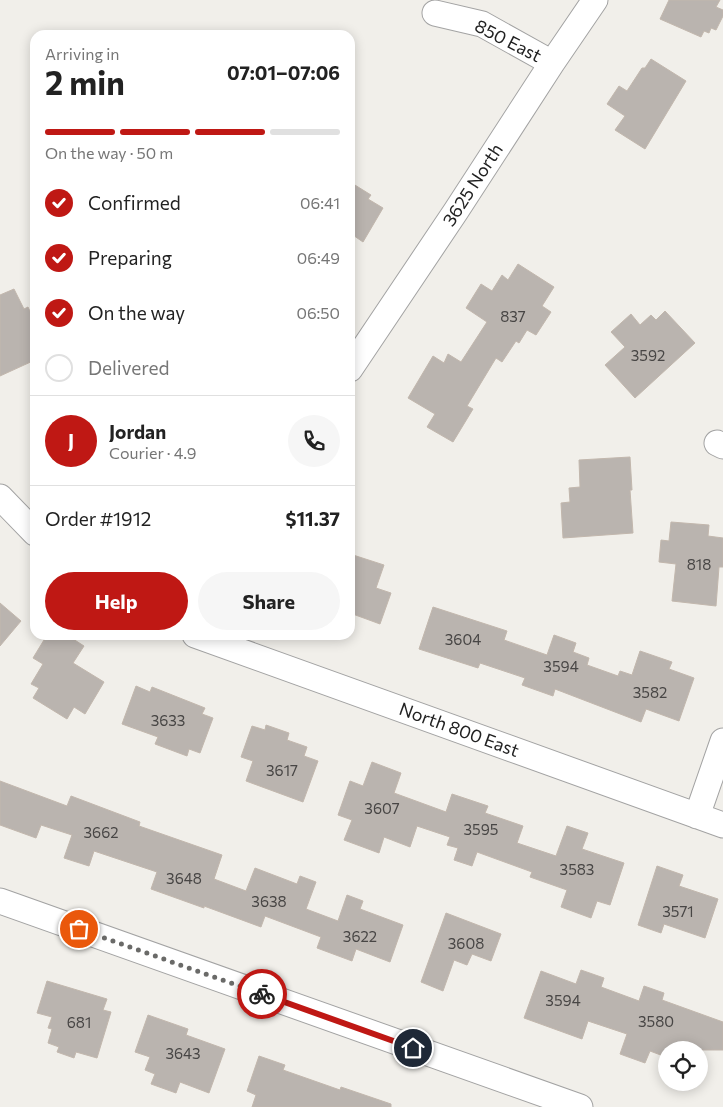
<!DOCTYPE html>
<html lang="en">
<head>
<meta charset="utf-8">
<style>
  :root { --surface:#fff; --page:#f6f6f6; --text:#222; --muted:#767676; --line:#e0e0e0; --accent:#bf1814 }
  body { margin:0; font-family:Commissioner,sans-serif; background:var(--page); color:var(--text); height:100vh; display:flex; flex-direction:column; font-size:19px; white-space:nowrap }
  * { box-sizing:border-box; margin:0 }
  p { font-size:16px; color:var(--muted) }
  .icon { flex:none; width:28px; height:28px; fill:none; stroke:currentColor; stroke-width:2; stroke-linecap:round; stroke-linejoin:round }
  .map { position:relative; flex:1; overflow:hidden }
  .panel { position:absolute; left:30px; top:30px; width:325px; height:610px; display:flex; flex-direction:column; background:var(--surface); border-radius:15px; box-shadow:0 2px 12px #0003 }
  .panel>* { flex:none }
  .buttons { position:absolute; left:658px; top:1041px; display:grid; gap:10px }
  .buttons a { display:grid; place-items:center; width:50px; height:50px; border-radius:50%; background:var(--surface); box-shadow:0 2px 12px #0003; font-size:25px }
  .pin { position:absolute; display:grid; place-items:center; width:42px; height:42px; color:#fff; margin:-21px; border:2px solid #fff; border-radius:50%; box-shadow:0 1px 5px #0007 }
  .courier { position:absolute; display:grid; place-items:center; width:50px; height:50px; margin:-25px; border:4px solid #bf1814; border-radius:50%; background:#fff; color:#222; box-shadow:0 1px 6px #0007 }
  .headline em { font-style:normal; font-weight:700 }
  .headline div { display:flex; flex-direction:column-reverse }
  .headline { display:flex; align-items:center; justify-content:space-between; height:85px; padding:0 15px }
  h1 { font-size:32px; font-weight:700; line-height:38px }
  .bar { display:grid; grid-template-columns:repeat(4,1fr); gap:8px 5px; align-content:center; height:60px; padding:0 15px }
  .bar i { height:6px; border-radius:4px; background:var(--line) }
  .bar .selected { background:var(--accent) }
  .bar p { grid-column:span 4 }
  .line { display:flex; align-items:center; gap:12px; padding:0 15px; border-top:1px solid var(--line) }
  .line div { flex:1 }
  .round { display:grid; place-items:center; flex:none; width:52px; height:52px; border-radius:26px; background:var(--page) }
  ol { padding:0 15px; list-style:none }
  li { display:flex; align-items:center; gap:15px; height:55px }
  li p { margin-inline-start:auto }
  li .icon { padding:5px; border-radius:50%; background:var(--accent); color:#fff; stroke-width:4 }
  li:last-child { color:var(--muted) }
  li i { width:28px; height:28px; border:2px solid var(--line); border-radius:50% }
  .action { display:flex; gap:10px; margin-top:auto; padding:10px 15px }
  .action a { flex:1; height:58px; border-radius:30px; background:var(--accent); color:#fff; font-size:20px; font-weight:700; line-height:58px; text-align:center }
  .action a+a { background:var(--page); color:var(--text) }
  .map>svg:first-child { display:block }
  .building { fill:#bab4af; stroke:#c2b7ad }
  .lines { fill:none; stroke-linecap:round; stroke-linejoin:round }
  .minor-casing { stroke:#a3a3a3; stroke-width:27 }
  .minor { stroke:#fff; stroke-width:25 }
  .done { stroke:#6a6a68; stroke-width:5; stroke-dasharray:0 9 }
  .route { stroke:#bf1814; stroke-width:6 }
  .labels { text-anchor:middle; stroke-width:4; stroke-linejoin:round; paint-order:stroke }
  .number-label { font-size:15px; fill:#484645 }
  .street-label { font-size:18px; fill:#222; stroke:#fff }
</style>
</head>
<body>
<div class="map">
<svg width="723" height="1107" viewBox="0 0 723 1107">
  <rect width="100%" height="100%" fill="#f1efea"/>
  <path class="building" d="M669,0h51l-4,7 7,3v6l-7,14 -5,-2 -2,5 -5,-2 -3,6 -41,-18z
    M651,59l35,22 -41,68 -30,-19 10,-14 -18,-12 12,-18 8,5 15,-23h3z
    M350,182l21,13 -3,4 15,9 -20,34 -13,-9z
    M518,264l36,23 -12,19 9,6 -15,23 -9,-5 -8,13 -3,-2 -14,21 -6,-4 -29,48 6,3 -20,33 -26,-15 8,-13 -27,-16 25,-42 11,7 4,-9 13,8 26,-40 -21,-14 15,-24 11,7 10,-16 6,5z
    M14,289l10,20 4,-2 7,15v38l-35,16v-81z
    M665,311l30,32 -60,55 -30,-33 20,-18 -14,-15 20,-18 9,11 11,-10 5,5z
    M630,457l2,33h-2l3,43 -70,5 -2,-35 9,-1 -1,-14 11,-1 -1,-27z
    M671,522l38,3 -1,11 15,2v29h-4l-3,39 -44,-5 4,-37 -17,-2 2,-22 8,1z
    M350,554l34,11 -8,23 15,5 -11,31 -30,-11z
    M0,603l21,18 -21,25z
    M433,607l74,24 -3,9 43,15 7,-20 22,8 -3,9 16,6 -2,7 31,11 2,-5 12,4 8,-24 32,11 -3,7 25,9 -15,43 -33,-12 -5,13 -86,-33 -2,7 -31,-11 3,-7 -45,-15 -2,5 -59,-19z
    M47,635h20l17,11 -11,17 31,19 -19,32 -11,-7 -7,12 -34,-21 6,-10 -8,-4 12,-20 -10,-6z
    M136,686l14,6 2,-5 53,21 -3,6 11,4 -13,35 -11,-4 -2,7 -32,-12 3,-7 -36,-13z
    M266,725l23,8 -2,7 20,7 -3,9 14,5 -15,41 -57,-21 7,-20 -12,-4 11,-31 13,4z
    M372,762l29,11 -7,20 52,19 6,-18 36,12 -3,7 38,13 -6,17 39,13 11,-30 21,7 -6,16 42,14 -14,42 -13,-4 -6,17 -30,-11 6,-17 -37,-13 2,-5 -55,-20 -5,14 -18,-6 4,-12 -11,-3 3,-8 -33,-11 -7,21 -26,-10 -5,16 -35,-13 8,-20 -14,-5 12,-34 13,5z
    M0,781l67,25 4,-10 69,26 -1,4 83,29 -8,24 32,12 9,-23 42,16 3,-8 16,6 -10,27 32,12 9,-26 16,6 -3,8 43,16 -13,37 -34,-13 -4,12 -35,-13 4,-11 -56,-21 -4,11 -57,-21v2l-53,-19 6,-17 -63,-21 -5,15 -25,-8 8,-23 -31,-10 -5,13 -36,-13z
    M657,866l26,9 -4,11 39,13 -13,39 -41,-14 -3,9 -23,-8z
    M446,913l55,21 -10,27 -19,-7 -5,11 -13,-5 -11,31 -22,-9z
    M581,970l23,8 -3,9 38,14 5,-15 20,7 -2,7 61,22v28h-57v7l-16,-6 -5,12 -25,-9 7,-20 -39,-13 -6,18 -58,-21 17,-47 35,13z
    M47,981l60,18 -4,11 8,2 -14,46 -21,-6 -2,6 -17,-6 2,-5 -11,-4 4,-14 -4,-1 4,-11 -15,-4z
    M148,1015l40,14 -2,6 39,14 -16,44 -29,-11 -4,11 -25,-9 4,-10 -10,-4 5,-13 -15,-5z
    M259,1056l26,9 -2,5 57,20 1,-3 50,17v3h-139l4,-12 -9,-4z"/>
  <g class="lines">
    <g class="minor-casing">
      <path id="minor" d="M435,13l47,11 70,39
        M350,369l106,-158 96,-148 43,-63
        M717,443l6,3
        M0,497l35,36
        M195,635l528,190
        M697,816l26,-75
        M0,901l580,206"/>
    </g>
    <use href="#minor" class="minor"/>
  </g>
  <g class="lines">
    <path class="done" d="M79,929l183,65"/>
    <path class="route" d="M262,994l151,54"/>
  </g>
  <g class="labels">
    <g class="number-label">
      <text x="513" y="322">837</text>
      <text x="648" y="361">3592</text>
      <text x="699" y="570">818</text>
      <text x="463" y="645">3604</text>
      <text x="561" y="672">3594</text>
      <text x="650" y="698">3582</text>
      <text x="168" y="726">3633</text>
      <text x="282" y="776">3617</text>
      <text x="382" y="814">3607</text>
      <text x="481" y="835">3595</text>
      <text x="101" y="838">3662</text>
      <text x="577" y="875">3583</text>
      <text x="184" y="884">3648</text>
      <text x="269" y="907">3638</text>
      <text x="678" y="917">3571</text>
      <text x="360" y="942">3622</text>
      <text x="466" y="949">3608</text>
      <text x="563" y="1006">3594</text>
      <text x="656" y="1027">3580</text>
      <text x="79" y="1028">681</text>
      <text x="183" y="1059">3643</text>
    </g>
    <g class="street-label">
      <text transform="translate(508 41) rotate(27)" y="6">850 East</text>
      <text transform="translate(473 185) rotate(-57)" y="6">3625 North</text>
      <text transform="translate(459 730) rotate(20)" y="6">North 800 East</text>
    </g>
  </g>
</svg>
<div class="buttons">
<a><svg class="icon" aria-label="locate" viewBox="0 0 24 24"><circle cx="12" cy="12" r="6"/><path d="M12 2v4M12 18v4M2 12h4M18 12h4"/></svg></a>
</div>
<div class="pin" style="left:79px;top:929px;background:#ea580c"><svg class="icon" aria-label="bag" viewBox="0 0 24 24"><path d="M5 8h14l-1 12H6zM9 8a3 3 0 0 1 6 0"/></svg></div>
<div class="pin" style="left:413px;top:1048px;background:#1f2937"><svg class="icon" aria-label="home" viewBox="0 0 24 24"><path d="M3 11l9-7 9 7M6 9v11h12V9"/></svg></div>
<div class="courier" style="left:262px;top:994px"><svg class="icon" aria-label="bike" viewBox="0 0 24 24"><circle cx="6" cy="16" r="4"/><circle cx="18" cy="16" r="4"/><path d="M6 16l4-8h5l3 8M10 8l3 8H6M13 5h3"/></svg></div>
<section class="panel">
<div class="headline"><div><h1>2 min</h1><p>Arriving in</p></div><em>07:01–07:06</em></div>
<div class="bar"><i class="selected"></i><i class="selected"></i><i class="selected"></i><i></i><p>On the way · 50 m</p></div>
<ol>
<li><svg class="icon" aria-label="check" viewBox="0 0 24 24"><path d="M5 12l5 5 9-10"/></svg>Confirmed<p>06:41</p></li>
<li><svg class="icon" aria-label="check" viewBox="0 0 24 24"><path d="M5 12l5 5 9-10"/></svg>Preparing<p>06:49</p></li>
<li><svg class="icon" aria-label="check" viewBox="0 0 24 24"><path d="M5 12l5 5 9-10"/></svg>On the way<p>06:50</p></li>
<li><i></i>Delivered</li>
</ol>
<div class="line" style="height:90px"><b class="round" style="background:var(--accent);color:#fff">J</b><div><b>Jordan</b><p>Courier · 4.9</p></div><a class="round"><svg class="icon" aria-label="phone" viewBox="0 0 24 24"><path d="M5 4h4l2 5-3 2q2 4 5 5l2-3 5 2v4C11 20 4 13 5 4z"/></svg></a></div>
<div class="line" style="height:65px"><div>Order #1912</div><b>$11.37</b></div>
<div class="action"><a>Help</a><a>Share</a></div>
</section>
</div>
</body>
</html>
